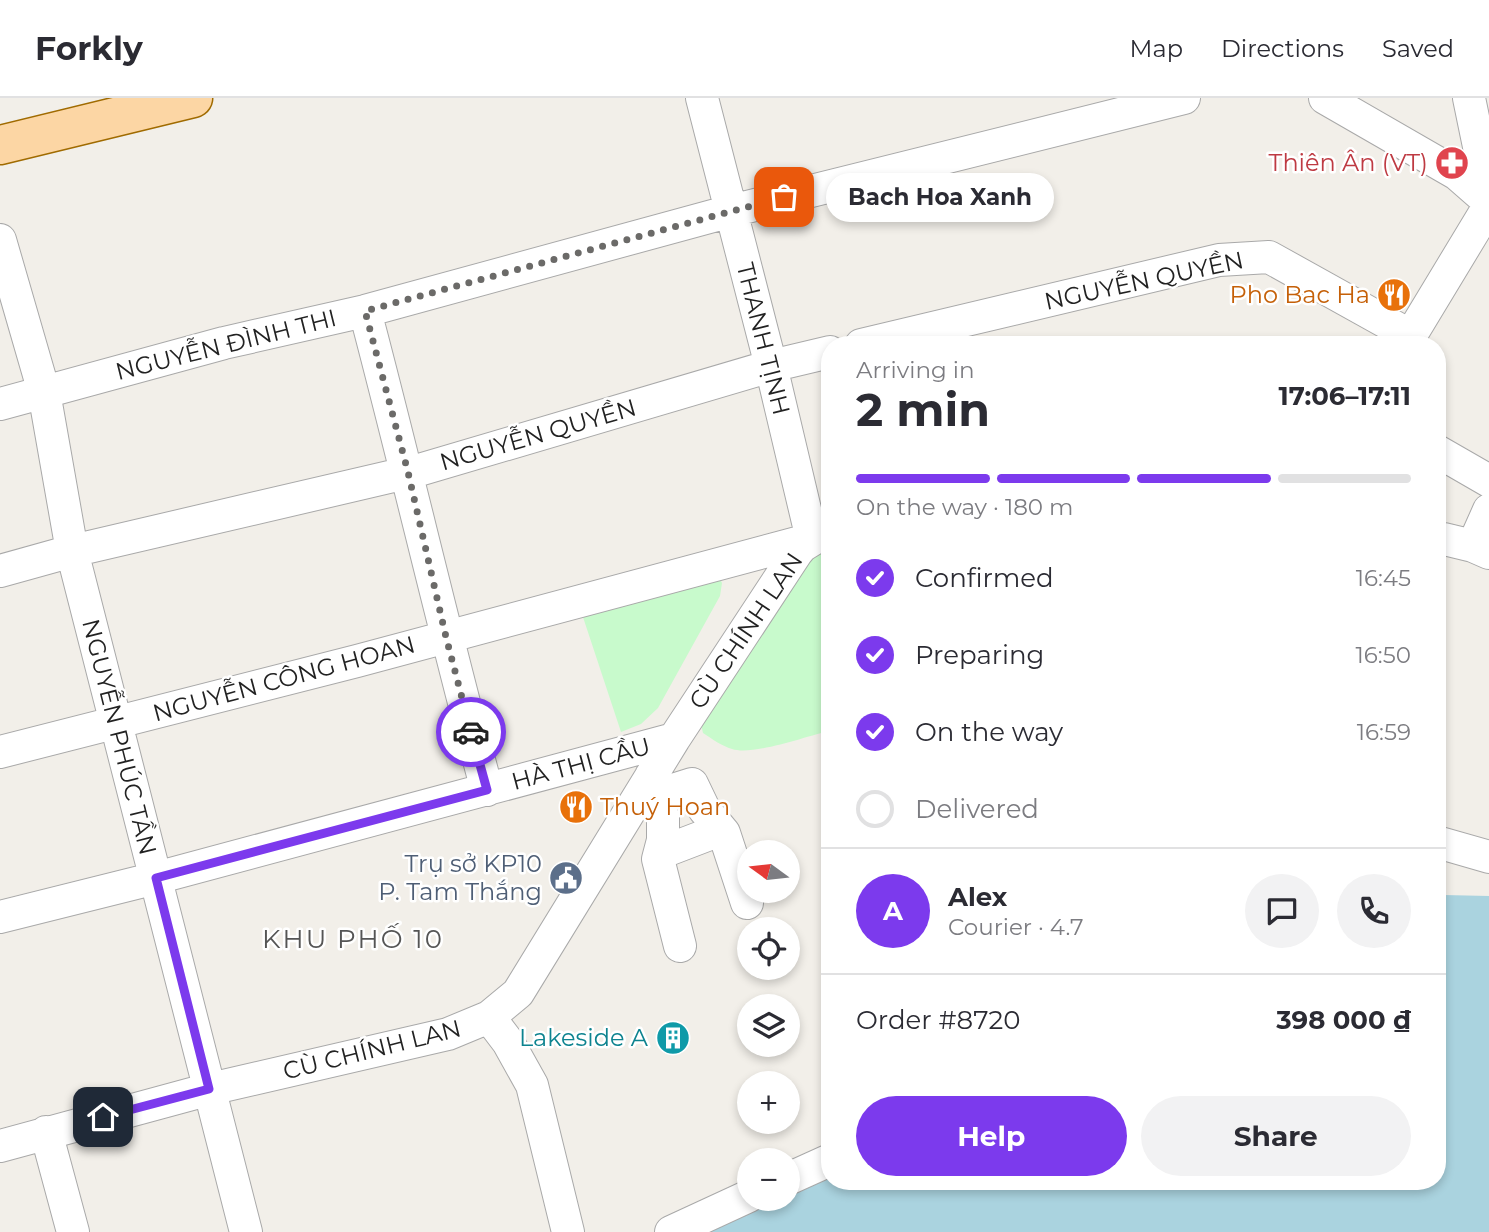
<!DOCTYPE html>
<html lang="en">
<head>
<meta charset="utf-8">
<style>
  :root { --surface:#fff; --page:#f2f2f3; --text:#2b2b33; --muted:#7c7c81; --line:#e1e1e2; --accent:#7c3aed }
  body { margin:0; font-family:Montserrat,sans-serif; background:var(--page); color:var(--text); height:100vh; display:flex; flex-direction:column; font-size:26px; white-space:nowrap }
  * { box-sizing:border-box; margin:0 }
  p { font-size:23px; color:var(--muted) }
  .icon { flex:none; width:38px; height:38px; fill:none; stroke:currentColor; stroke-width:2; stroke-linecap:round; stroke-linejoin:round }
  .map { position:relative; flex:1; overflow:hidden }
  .details { position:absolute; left:821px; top:238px; width:625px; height:854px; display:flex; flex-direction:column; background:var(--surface); border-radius:28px; box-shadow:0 4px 10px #0003 }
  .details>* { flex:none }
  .needle { width:46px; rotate:285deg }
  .buttons { position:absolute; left:737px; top:742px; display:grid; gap:14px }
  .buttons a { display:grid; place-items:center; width:63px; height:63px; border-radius:50%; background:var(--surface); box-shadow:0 4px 10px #0003; font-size:35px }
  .pin { position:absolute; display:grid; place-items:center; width:60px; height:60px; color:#fff; margin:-30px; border-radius:14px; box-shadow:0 4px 10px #0006 }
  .courier { position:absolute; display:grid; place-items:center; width:70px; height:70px; margin:-35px; border:5px solid #7c3aed; border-radius:50%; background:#fff; color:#222; box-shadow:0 2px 9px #0007 }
  .bubble { position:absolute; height:49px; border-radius:24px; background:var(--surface); box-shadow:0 4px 10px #0003; font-size:23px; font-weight:700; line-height:49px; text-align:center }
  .head em { font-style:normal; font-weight:700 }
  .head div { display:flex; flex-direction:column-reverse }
  .head { display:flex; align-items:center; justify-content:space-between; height:119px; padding:0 35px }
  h1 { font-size:46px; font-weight:700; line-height:52px }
  .bar { display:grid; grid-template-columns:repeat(4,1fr); gap:10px 7px; align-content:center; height:84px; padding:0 35px }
  .bar i { height:9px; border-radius:5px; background:var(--line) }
  .bar .selected { background:var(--accent) }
  .bar p { grid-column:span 4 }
  .line { display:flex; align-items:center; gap:18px; padding:0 35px; border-top:2px solid var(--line) }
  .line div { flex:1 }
  .round { display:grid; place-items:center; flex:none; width:74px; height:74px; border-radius:37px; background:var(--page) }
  ol { padding:0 35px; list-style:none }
  li { display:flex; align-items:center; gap:21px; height:77px }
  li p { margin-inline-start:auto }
  li .icon { padding:7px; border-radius:50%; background:var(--accent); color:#fff; stroke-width:4 }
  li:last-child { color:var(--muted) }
  li i { width:38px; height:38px; border:4px solid var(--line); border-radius:50% }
  .button { display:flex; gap:14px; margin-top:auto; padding:14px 35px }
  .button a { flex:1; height:80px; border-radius:42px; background:var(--accent); color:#fff; font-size:28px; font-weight:700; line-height:80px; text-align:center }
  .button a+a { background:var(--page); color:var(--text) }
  header { display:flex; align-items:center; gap:42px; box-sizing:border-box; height:98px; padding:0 35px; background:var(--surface); border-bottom:2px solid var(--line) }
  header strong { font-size:33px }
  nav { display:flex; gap:38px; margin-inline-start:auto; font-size:24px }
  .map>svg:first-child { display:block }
  .park { fill:#c8facc }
  .water { fill:#aad3df }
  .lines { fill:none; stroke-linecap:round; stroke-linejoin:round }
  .minor-casing { stroke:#a9a9a9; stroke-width:34 }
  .major-casing { stroke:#a06b00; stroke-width:41 }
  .minor { stroke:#fff; stroke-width:32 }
  .major { stroke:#fcd6a4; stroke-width:38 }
  .done { stroke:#6b6a68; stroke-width:7; stroke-dasharray:0 12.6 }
  .route { stroke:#7c3aed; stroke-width:9 }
  .labels { text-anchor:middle; stroke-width:5; stroke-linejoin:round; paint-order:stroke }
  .health-label { font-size:24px; fill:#be3a42; stroke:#fff; text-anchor:end }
  .street-label { font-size:24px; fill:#222; stroke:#fff }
  .food-label { font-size:24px; fill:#c56008; stroke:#fff; text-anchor:end }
  .service-label { font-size:24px; fill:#4e5e75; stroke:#fff; text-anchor:end }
  .culture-label { font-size:24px; fill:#0d838f; stroke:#fff; text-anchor:end }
  .neighbourhood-label { font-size:26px; letter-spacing:2px; fill:#555; stroke:#fff }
</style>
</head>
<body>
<header>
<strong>Forkly</strong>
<nav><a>Map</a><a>Directions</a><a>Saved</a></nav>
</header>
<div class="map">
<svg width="1489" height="1134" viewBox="0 0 1489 1134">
  <rect width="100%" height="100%" fill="#f2efe9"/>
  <path class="park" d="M829,446v187c-22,5 -76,25 -97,18 -10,-3 -20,-10 -29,-16l-2,-9 86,-149 37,-29z
    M716,473l6,12 -2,13 -62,112 -17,16 -20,8 -43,-130z"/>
  <path class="water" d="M1444,797l45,1v336h-801l75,-33h25v-11l41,-18 1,11h607v-282z"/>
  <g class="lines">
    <g class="minor-casing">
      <path id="minor" d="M1325,0l132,76 32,28
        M1469,0l20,97
        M0,142l44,152 28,159 174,681
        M365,213c42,159 79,320 122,479
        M861,247l358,-85 50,-3 142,79
        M1405,247l84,-139
        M0,306l224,-61 141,-32 366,-100 453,-113
        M1437,353l52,30
        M1444,441l29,7 16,7
        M1473,448l16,-36
        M0,473l72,-20 347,-81 352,-104 59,-14
        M0,654l357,-91 455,-122 -41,-173 -69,-268
        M651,678l12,41v23l-5,19 22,87
        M657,697l35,-11 12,25 20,24 23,70
        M1437,744l52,15
        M660,755l60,-23
        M0,819l156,-39 518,-139
        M489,919l19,25 24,43 36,147
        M46,1034l27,100
        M0,1048l210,-57 238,-55 41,-17 29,-24 156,-254 123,-187 5,-6 13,-8
        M788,1081l42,-19
        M671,1134l78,-36"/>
    </g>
    <g class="major-casing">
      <path id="major" d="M0,47l193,-47"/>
    </g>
    <use href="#minor" class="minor"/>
    <use href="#major" class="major"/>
  </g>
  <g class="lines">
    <path class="done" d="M471,634l-25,-95 -38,-165 -43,-161 419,-114"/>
    <path class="route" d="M103,1019l106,-28 -53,-211 331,-88 -16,-58"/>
  </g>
  <defs>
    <g id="pharmacy-disc" transform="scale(1.75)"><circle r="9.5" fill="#e0444e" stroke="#fff"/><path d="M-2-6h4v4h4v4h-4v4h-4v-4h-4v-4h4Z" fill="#fff"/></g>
    <g id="restaurant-disc" transform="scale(1.75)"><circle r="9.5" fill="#e8710a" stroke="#fff"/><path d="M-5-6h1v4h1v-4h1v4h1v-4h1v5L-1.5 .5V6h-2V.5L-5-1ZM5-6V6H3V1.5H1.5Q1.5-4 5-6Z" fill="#fff"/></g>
    <g id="civic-disc" transform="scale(1.75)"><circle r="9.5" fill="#5c6f8a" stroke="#fff"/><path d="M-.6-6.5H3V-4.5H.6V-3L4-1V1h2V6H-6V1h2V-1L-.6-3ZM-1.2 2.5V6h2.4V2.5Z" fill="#fff"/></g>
    <g id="building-disc" transform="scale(1.75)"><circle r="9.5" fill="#0f9aa8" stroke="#fff"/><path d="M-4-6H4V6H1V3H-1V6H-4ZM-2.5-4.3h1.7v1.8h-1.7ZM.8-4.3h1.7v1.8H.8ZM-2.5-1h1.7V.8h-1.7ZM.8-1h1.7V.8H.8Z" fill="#fff"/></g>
  </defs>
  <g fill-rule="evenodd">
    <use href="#pharmacy-disc" x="1452" y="65"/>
    <use href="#restaurant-disc" x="1394" y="197"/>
    <use href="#restaurant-disc" x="576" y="709"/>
    <use href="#civic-disc" x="566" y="780"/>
    <use href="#building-disc" x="673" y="940"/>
  </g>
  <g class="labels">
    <g class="health-label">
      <text x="1428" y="73">Thiên Ân (VT)</text>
    </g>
    <g class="street-label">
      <text transform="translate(1144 183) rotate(-12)" y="8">NGUYỄN QUYỀN</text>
      <text transform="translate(763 241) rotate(76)" y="8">THANH TỊNH</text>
      <text transform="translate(226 247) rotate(-14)" y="8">NGUYỄN ĐÌNH THI</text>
      <text transform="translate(538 337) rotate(-16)" y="8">NGUYỄN QUYỀN</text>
      <text transform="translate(746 533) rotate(-56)" y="8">CÙ CHÍNH LAN</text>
      <text transform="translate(284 581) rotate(-15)" y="8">NGUYỄN CÔNG HOAN</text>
      <text transform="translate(119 639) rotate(76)" y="8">NGUYỄN PHÚC TẦN</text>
      <text transform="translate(581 666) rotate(-15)" y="8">HÀ THỊ CẦU</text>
      <text transform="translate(372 952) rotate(-14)" y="8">CÙ CHÍNH LAN</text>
    </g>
    <g class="food-label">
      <text x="1370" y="205">Pho Bac Ha</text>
      <text x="600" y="717" text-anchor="start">Thuý Hoan</text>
    </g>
    <g class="service-label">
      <text x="542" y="774">Trụ sở KP10<tspan x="542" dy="28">P. Tam Thắng</tspan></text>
    </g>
    <g class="culture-label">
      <text x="648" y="948">Lakeside A</text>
    </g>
    <g class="neighbourhood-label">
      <text x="353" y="850">KHU PHỐ 10</text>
    </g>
  </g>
</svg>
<div class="buttons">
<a><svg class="needle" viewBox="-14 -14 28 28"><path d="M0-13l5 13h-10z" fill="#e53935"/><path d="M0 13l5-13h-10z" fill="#7c7c81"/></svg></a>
<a><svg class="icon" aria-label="locate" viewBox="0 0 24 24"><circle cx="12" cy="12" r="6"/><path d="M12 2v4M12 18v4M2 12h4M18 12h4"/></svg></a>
<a><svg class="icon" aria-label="layers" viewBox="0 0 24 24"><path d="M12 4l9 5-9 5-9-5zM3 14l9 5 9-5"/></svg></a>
<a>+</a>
<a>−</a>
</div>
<div class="pin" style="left:784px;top:99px;background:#ea580c"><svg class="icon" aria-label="bag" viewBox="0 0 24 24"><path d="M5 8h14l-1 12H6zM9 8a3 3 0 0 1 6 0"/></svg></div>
<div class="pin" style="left:103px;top:1019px;background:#1f2937"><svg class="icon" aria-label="home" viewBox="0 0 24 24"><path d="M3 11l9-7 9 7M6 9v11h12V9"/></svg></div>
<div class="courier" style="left:471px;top:634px"><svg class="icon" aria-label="car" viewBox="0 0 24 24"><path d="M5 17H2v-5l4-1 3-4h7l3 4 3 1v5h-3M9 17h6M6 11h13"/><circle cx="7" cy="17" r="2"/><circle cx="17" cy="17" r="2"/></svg></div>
<div class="bubble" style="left:826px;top:75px;width:228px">Bach Hoa Xanh</div>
<section class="details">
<div class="head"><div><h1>2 min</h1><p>Arriving in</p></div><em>17:06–17:11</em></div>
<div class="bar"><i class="selected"></i><i class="selected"></i><i class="selected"></i><i></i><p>On the way · 180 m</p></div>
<ol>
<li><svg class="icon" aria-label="check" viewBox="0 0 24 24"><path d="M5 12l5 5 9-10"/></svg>Confirmed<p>16:45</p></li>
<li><svg class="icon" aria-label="check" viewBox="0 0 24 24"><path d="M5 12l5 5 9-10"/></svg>Preparing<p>16:50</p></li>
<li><svg class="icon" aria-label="check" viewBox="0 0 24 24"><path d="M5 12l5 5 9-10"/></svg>On the way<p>16:59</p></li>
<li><i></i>Delivered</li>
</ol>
<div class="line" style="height:126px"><b class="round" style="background:var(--accent);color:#fff">A</b><div><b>Alex</b><p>Courier · 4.7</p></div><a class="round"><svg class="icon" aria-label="chat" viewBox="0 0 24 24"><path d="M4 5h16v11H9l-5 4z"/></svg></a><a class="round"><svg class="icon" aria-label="phone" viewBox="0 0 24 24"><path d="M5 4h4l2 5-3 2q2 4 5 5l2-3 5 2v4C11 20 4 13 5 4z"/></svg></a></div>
<div class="line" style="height:91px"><div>Order #8720</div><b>398 000 ₫</b></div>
<div class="button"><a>Help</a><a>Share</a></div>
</section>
</div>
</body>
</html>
